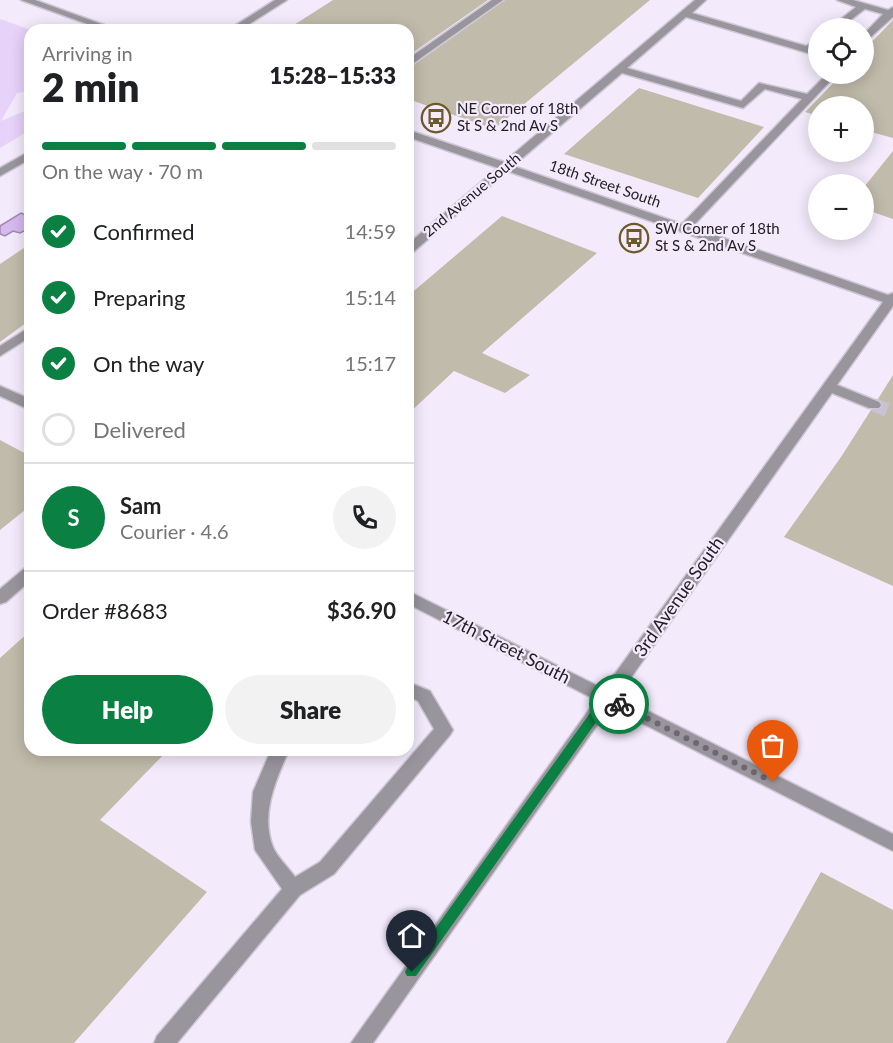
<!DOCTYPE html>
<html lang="en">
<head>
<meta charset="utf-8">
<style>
  :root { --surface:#fff; --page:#f2f2f2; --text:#202124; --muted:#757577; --line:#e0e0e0; --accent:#0b8043 }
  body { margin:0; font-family:Lato,sans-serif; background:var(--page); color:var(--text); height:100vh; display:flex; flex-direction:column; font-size:22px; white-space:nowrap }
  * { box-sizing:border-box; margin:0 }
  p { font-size:20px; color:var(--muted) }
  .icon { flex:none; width:33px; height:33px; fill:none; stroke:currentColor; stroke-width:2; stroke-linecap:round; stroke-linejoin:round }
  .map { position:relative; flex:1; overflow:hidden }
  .sheet { position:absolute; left:24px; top:24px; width:390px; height:732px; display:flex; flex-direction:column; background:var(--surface); border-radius:18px; box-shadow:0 3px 15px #0003 }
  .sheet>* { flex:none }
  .buttons { position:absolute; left:808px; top:18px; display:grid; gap:12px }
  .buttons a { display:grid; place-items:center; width:66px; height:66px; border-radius:50%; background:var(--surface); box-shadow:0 3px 15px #0003; font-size:30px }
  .pin { position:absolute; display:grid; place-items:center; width:51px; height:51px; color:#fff; margin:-62px -26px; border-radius:50% 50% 50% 0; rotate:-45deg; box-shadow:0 0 6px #0007 }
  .pin .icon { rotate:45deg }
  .courier { position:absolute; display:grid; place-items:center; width:60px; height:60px; margin:-30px; border:4px solid #0b8043; border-radius:50%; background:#fff; color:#222; box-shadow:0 2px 8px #0007 }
  .head em { font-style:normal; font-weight:800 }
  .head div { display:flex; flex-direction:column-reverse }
  .head { display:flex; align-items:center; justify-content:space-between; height:102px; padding:0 18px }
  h1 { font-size:39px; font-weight:800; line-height:45px }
  .bar { display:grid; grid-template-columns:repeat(4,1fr); gap:9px 6px; align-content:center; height:72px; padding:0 18px }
  .bar i { height:8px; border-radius:4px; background:var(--line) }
  .bar .on { background:var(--accent) }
  .bar p { grid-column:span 4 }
  .line { display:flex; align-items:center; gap:15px; padding:0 18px; border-top:2px solid var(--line) }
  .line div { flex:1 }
  .round { display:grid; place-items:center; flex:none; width:63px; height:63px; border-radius:32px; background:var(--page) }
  ol { padding:0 18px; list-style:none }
  li { display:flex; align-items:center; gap:18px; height:66px }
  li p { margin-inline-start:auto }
  li .icon { padding:6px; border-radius:50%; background:var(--accent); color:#fff; stroke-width:4 }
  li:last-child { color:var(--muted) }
  li i { width:33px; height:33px; border:3px solid var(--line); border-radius:50% }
  .action { display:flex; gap:12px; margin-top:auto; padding:12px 18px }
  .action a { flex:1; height:69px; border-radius:36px; background:var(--accent); color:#fff; font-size:24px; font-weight:800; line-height:69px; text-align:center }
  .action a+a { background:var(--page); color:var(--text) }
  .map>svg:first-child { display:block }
  .green { fill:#e7d2fa }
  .water { fill:#d6b9ef; stroke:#a08bb3; stroke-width:1.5 }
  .building { fill:#c1bbab }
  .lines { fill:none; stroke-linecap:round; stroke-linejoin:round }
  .minor-tunnel { stroke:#c9c2d0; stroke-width:14; stroke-dasharray:14 7; stroke-linecap:butt }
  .minor-casing { stroke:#cec6d5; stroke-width:3 }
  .minor { fill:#98959c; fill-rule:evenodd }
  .route { fill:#0b8043 }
  .done { stroke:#6c6771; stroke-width:6; stroke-dasharray:0 10.8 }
  .labels { text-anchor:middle; stroke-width:4.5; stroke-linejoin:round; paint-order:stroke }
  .far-poi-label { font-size:15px; fill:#232026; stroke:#f3eafb; text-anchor:start }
  .far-street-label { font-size:15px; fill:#232026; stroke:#f3eafb }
  .street-label { font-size:18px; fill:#232026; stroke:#f3eafb }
</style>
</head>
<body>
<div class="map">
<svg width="893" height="1043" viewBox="0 0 893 1043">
  <rect width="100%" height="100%" fill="#f3eafb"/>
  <path class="green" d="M0,19l31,11 -1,61 -13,2 -16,28 29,-12v21l-30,18z"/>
  <path class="water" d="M21,213l9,4 -3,5 3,2v4l-10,5 -7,-2 -8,5 -5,-2v-8z"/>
  <path class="building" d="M333,0h155l-80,56v-26h-122z
    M505,0h145l-156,129 -86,-30v-30z
    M893,20v118l-29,-8v-24h-45v10l-14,-4 37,-38h22v-24z
    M639,88l125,39 -66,71 -134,-44z
    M893,151v68l-29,-10v-22z
    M502,216l95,37 -115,100 48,22 -25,18 -51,-22 -46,43v-118z
    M30,244v76l-30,22v-78z
    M893,375v211l-109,-49 57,-80 30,-47 10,-1 2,-5 -5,-5z
    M0,440l30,16v50l-30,24z
    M30,631v119h138l-68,70 107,72 -133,151h-74v-385z
    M821,872l72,38v133h-167z"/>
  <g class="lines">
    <path class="minor-tunnel" d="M874,405l19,7"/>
    <g class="minor-casing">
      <path id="minor" d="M21,0h14l83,30h-14z
        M275,0h12l-47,30h-12z
        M492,0h11l-95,67v-8z
        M695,0h11l-14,13 114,33 13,-8v8l-11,7 -122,-36 -59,51 114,33 18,-18 48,11 20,-20h10l-145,153 196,68 5,-2v13l-56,79 42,17 2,3 -2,3h-10l-37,-15 -214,303 275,138v17l-283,-144 -237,336h-22l245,-343 -188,-96v-13l196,98 279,-387 -376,-131 -95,82 -4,1v-10l90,-76 -90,-31v-7l96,32zM622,73l121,35 22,-19 37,10 -120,125 -169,-58z
        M837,0h16l35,10 5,-3v10l-29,26v-9l19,-20 -18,-5 -25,19h-10l26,-21z
        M30,151v8l-30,17v-8z
        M30,327v10l-30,19v-10z
        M0,386l30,13v11l-30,-14z
        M30,566v15l-24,21 -6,2v-15l25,-21z
        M408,682l22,9 23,39 -3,5 -116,139 -34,21 -123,148h-23l3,-7 125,-147 -27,-39 -4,-28 2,-30 18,-42h18c-13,30 -29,64 -16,97 4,10 16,21 22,30l25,-15 114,-133 -16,-28 -10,-5z"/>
    </g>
    <use href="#minor" class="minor"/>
  </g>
  <path class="route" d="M607,694l16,7v6l-4,1 -10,-4 -193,272h-9l-2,-4 2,-4 196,-273z"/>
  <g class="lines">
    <path class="done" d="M619,704l154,78"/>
  </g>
  <defs>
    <g id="bus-ring" transform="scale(1.5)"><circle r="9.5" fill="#f3eafb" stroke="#6c5a28" stroke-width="1.5"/><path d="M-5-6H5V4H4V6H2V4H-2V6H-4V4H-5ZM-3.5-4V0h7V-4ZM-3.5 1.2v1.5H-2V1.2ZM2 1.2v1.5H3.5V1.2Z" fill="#6c5a28"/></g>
  </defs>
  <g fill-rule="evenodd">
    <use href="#bus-ring" x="436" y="118"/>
    <use href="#bus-ring" x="634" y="238"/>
  </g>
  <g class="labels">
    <g class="far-poi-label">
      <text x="457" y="114">NE Corner of 18th<tspan x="457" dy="17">St S &amp; 2nd Av S</tspan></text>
      <text x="655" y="234">SW Corner of 18th<tspan x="655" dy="17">St S &amp; 2nd Av S</tspan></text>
    </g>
    <g class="far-street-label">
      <text transform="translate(605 184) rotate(19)" y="5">18th Street South</text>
      <text transform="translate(472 195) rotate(-40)" y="5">2nd Avenue South</text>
    </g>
    <g class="street-label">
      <text transform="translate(679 597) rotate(-55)" y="6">3rd Avenue South</text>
      <text transform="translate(506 647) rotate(27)" y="6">17th Street South</text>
    </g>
  </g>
</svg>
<div class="buttons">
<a><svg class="icon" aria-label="locate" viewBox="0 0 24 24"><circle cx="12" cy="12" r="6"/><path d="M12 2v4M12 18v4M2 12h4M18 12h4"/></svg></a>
<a>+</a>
<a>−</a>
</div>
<div class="pin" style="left:773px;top:782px;background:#ea580c"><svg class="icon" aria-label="bag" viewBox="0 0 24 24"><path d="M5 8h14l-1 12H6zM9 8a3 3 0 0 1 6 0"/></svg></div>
<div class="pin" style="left:412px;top:972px;background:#1f2937"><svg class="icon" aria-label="home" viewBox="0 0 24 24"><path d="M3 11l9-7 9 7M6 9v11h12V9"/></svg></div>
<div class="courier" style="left:619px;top:704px"><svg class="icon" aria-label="bike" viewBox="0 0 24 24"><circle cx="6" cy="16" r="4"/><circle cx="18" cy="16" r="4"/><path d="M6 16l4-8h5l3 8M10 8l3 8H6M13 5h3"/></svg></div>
<section class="sheet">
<div class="head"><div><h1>2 min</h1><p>Arriving in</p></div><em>15:28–15:33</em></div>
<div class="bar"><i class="on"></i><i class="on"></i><i class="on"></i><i></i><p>On the way · 70 m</p></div>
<ol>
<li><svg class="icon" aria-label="check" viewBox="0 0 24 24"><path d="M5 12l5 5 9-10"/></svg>Confirmed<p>14:59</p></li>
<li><svg class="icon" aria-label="check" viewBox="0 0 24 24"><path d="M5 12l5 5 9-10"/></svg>Preparing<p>15:14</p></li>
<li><svg class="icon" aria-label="check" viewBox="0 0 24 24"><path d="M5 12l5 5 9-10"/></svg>On the way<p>15:17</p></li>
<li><i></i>Delivered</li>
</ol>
<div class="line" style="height:108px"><b class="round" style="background:var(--accent);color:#fff">S</b><div><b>Sam</b><p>Courier · 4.6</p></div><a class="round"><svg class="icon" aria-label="phone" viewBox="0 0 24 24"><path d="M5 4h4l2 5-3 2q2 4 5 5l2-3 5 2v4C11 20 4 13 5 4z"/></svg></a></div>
<div class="line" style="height:78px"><div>Order #8683</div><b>$36.90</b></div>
<div class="action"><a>Help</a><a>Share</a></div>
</section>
</div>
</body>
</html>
